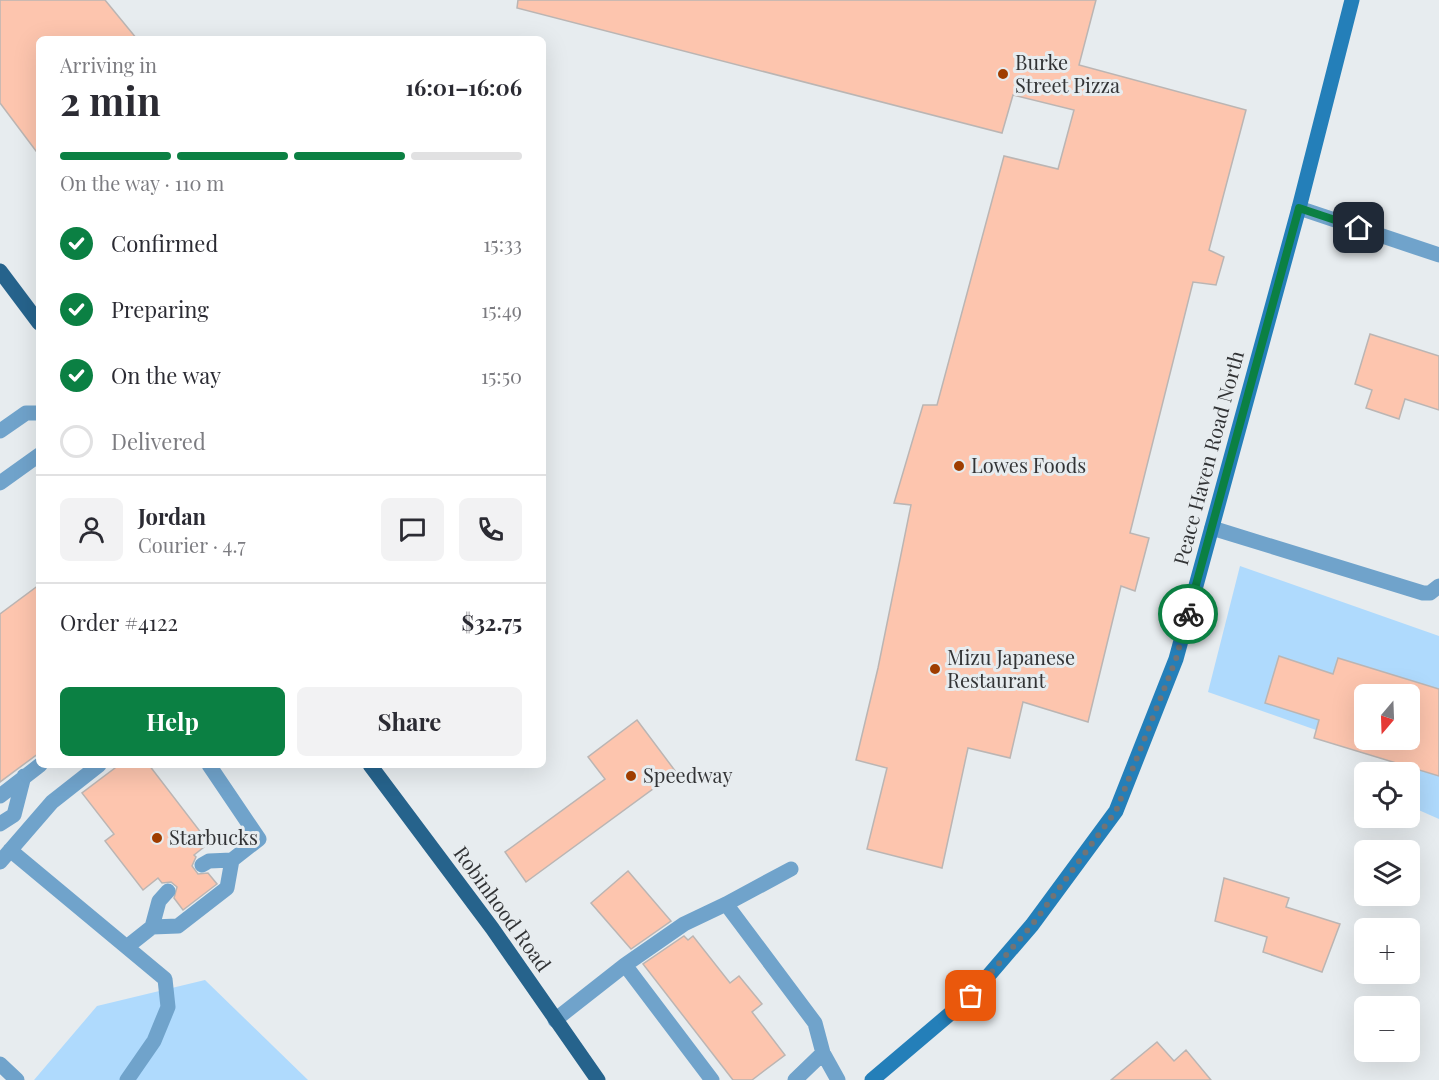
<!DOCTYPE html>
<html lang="en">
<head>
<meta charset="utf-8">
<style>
  :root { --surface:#fff; --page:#f2f2f3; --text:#2b2b33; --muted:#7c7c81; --line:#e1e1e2; --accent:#0b8043 }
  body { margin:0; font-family:"Playfair Display",serif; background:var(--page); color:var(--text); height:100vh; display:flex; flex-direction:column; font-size:22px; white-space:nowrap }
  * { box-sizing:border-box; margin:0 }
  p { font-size:20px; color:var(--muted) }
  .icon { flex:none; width:33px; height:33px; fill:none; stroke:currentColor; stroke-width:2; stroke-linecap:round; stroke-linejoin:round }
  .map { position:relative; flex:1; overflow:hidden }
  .panel { position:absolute; left:36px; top:36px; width:510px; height:732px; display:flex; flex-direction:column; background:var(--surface); border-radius:9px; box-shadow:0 6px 24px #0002 }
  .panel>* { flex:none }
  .needle { width:39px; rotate:199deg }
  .buttons { position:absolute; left:1354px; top:684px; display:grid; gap:12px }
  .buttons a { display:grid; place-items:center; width:66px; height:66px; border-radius:9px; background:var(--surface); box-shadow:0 6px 24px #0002; font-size:30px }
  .pin { position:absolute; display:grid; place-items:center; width:51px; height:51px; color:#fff; margin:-26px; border-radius:12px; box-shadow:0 3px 9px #0006 }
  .courier { position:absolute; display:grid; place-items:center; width:60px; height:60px; margin:-30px; border:4px solid #0b8043; border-radius:50%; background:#fff; color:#222; box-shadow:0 2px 8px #0007 }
  .head em { font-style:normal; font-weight:700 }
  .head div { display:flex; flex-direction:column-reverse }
  .head { display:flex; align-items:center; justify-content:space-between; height:102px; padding:0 24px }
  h1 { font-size:39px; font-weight:700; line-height:45px }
  .bar { display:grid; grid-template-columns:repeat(4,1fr); gap:9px 6px; align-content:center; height:72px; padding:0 24px }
  .bar i { height:8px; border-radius:4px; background:var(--line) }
  .bar .on { background:var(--accent) }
  .bar p { grid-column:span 4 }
  .line { display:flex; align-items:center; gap:15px; padding:0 24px; border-top:2px solid var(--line) }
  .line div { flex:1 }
  .round { display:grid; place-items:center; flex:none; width:63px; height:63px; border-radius:9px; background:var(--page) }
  ol { padding:0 24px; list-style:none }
  li { display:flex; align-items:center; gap:18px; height:66px }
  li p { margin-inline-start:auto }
  li .icon { padding:6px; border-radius:50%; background:var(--accent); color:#fff; stroke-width:4 }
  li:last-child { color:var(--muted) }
  li i { width:33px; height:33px; border:3px solid var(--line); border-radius:50% }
  .button { display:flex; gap:12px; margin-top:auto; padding:12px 24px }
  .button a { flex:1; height:69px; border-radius:9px; background:var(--accent); color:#fff; font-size:24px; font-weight:700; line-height:69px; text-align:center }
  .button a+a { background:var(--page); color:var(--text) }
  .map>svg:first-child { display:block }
  .green { fill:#afdafd; fill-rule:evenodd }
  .building { fill:#fdc5ae; stroke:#bbb5b3; stroke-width:1.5; fill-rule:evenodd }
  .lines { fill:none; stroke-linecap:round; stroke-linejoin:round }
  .service { stroke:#70a3cb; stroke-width:15 }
  .minor { stroke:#70a3cb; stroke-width:15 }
  .secondary { stroke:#247fb9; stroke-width:15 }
  .primary { stroke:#26638c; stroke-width:15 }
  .done { stroke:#717476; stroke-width:6; stroke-dasharray:0 10.8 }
  .route { stroke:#0b8043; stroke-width:8 }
  .poi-dot { fill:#9f3d00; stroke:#e7ecef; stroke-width:2 }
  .labels { text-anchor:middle; stroke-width:6; stroke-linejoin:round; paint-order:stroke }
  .poi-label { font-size:20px; fill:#323335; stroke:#e7ecef; text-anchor:start }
  .street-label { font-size:20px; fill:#323335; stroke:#e7ecef }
</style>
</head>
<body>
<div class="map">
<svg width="1439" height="1080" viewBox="0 0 1439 1080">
  <rect width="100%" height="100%" fill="#e7ecef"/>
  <path class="green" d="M1240,566l199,70v183l-25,-11 -4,-16v-20h-5l-4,-12 -193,-68zM1365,694h45v46h-45z
    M205,980l103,100h-274l63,-74z"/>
  <path class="building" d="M0,0h105l32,39h-98v116l-39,-52z
    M518,0h578l-17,65 167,45 -37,140 15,7 -8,28 -23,-3 -63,251 19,5 -14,53 -14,-5 -33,136 -65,-20 -13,56 -42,-10 -26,120 -75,-19 20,-81 -31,-8 22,-92 33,-163 -17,-2 29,-98h14l67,-249 54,13 16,-59 -61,-15 -11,38 -485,-125z
    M1370,334l69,22v54l-34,-11 -6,20 -33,-11 6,-18 -17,-6z
    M39,585v168l-39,29v-168z
    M1279,656l54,18 5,-16 101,31v87l-125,-38 5,-18 -54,-17zM1365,694h45v46h-45z
    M637,720l39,52 -150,110 -21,-30 100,-73 -17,-22z
    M119,765h30l60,78 -15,12 2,2 -4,9 6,8 10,-1 9,11 -34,26 -9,-12 3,-11 -6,-5 -9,1 -4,-5 -15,12 -38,-49 9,-7 -32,-41z
    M628,871l43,50 -40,28 -40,-46z
    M1224,878l65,20 -3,9 54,17 -18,48 -59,-20 4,-15 -52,-16z
    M684,936l4,4 5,-4 37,47 9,-7 23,28 -10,8 33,43 -33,25h-19l-90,-116z
    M1157,1042l17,19 12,-11 25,30h-100z"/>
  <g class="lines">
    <path class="service" d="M0,431l26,-18h13
      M0,483l39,-28
      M1212,528l211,65h7l9,-7
      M0,796l40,-31
      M0,824l14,-9 10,-39
      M10,850l155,129 3,28 -14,34 -27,39
      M0,862l52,-60 47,-37
      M202,865l7,-4 23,-1
      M726,904l89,119 8,30 15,27
      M152,927l7,-26 9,-10
      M128,946l24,-19 26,-1 49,-38 5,-28 27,-21 -50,-74
      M625,965l59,-41 42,-20 65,-35
      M555,1020l70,-55 87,115
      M0,1064l17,16
      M795,1080l28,-27"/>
    <path class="minor" d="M1299,208l140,47"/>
    <path class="secondary" d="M872,1080l99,-84 61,-71 84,-114 60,-152 123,-451 53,-208"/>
    <path class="primary" d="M0,271l39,52
      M370,765l122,163 106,152"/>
  </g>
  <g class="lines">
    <path class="done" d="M971,996l61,-71 84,-114 60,-152 12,-45"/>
    <path class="route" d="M1188,614l111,-406 60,20"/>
  </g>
  <g class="poi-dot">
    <circle cx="1003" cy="74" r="6"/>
    <circle cx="959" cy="466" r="6"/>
    <circle cx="935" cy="669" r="6"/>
    <circle cx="631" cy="776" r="6"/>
    <circle cx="157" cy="838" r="6"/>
  </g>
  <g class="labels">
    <g class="poi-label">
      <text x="1015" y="70">Burke<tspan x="1015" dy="23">Street Pizza</tspan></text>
      <text x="971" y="473">Lowes Foods</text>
      <text x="947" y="665">Mizu Japanese<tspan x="947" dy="23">Restaurant</tspan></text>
      <text x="643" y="783">Speedway</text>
      <text x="169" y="845">Starbucks</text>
    </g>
    <g class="street-label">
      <text transform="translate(1209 458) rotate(-75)" y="7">Peace Haven Road North</text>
      <text transform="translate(502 909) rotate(54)" y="7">Robinhood Road</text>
    </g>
  </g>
</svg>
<div class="buttons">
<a><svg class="needle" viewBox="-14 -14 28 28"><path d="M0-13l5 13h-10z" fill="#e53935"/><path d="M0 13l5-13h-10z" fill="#7c7c81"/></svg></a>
<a><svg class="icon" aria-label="locate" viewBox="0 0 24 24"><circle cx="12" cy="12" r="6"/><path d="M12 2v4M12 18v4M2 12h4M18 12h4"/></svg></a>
<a><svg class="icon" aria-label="layers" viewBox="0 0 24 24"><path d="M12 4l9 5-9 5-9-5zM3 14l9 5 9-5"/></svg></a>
<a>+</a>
<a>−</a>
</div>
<div class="pin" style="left:971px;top:996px;background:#ea580c"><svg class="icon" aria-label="bag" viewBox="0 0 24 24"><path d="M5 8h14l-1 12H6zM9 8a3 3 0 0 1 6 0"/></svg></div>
<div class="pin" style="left:1359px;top:228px;background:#1f2937"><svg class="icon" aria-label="home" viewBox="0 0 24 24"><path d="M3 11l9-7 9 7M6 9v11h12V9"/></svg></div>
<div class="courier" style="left:1188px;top:614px"><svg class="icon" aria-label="bike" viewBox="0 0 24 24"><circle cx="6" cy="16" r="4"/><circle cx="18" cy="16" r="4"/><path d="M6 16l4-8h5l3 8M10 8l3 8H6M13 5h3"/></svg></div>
<section class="panel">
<div class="head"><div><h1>2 min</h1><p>Arriving in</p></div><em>16:01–16:06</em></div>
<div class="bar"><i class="on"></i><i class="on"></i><i class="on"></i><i></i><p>On the way · 110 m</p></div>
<ol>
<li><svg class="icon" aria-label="check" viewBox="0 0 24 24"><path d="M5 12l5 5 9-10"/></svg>Confirmed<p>15:33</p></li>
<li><svg class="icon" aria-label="check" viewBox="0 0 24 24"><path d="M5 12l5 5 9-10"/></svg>Preparing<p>15:49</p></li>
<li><svg class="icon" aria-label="check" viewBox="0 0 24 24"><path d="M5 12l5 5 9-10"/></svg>On the way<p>15:50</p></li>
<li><i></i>Delivered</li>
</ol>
<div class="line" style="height:108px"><a class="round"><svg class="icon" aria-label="person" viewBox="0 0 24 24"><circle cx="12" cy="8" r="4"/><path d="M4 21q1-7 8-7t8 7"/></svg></a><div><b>Jordan</b><p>Courier · 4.7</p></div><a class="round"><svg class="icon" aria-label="chat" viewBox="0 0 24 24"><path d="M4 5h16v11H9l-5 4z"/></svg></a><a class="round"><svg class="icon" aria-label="phone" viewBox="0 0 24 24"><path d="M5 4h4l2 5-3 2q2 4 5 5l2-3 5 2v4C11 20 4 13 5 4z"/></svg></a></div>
<div class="line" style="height:78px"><div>Order #4122</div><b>$32.75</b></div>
<div class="button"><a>Help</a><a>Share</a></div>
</section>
</div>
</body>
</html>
